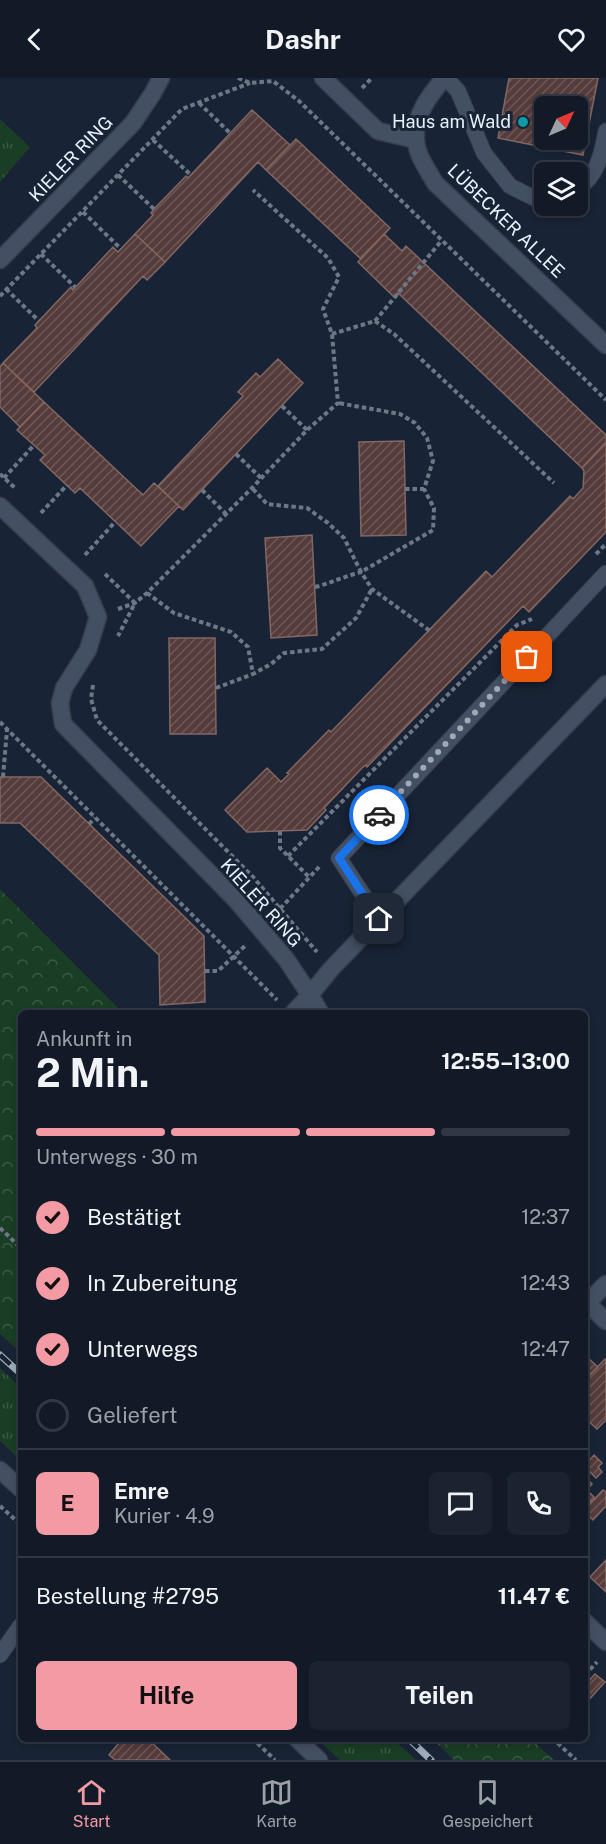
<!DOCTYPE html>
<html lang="de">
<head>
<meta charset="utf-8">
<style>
  :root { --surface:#121a28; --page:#1b2330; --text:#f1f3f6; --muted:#9ca1a8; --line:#313845; --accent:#f49aa4 }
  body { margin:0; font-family:"Public Sans",sans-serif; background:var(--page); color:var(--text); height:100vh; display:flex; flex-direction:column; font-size:22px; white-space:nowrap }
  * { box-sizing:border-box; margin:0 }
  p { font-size:20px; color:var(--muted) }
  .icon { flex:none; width:33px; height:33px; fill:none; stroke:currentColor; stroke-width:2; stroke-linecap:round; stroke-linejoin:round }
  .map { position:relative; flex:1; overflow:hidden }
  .drawer { position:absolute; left:18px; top:932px; width:570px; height:732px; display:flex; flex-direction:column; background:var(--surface); border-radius:9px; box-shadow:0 3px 9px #0003,0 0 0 2px var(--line) }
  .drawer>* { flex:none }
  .needle { width:39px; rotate:46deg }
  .controls { position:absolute; left:534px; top:18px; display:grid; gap:12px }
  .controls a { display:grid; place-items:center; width:54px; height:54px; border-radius:9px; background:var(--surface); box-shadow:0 3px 9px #0003,0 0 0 2px var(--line); font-size:30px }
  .pin { position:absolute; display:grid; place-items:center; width:51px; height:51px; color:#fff; margin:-26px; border-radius:12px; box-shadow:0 3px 9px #0006 }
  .courier { position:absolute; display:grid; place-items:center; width:60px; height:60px; margin:-30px; border:4px solid #1a73e8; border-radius:50%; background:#fff; color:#222; box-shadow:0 2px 8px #0007 }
  .head em { font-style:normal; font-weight:700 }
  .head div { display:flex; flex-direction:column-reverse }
  .head { display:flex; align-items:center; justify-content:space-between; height:102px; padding:0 18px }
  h1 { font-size:39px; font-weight:700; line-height:45px }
  .bar { display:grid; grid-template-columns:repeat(4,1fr); gap:9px 6px; align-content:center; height:72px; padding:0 18px }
  .bar i { height:8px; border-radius:4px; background:var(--line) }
  .bar .on { background:var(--accent) }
  .bar p { grid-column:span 4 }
  .line { display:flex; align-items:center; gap:15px; padding:0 18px; border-top:2px solid var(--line) }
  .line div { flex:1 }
  .round { display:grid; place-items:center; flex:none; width:63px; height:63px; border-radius:9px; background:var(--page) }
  ol { padding:0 18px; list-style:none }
  li { display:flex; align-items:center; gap:18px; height:66px }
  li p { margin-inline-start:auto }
  li .icon { padding:6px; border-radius:50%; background:var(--accent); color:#111; stroke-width:4 }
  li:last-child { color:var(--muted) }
  li i { width:33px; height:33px; border:3px solid var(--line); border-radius:50% }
  .cta { display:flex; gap:12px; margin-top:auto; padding:12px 18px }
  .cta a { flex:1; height:69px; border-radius:9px; background:var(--accent); color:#111; font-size:24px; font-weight:700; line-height:69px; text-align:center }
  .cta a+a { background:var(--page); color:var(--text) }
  header { display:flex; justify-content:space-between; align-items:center; height:78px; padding:0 18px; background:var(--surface); font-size:27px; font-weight:700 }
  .tab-bar { display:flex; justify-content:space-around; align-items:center; height:84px; border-top:2px solid var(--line); background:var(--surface); font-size:16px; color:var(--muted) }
  .tab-bar a { display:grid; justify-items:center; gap:3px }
  .tab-bar .on { color:var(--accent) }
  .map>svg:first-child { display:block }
  .grass { fill:url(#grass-tufts) }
  .forest { fill:url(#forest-crowns) }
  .building { fill:url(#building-hatch); stroke:#836764; stroke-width:1.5; fill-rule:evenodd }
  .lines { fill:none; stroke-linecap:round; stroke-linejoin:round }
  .service-casing { stroke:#363e4e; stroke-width:17 }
  .minor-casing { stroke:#363e4e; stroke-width:19 }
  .secondary-casing { stroke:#363e4e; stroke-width:19 }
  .path { stroke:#6d7787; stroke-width:4; stroke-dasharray:4.5 3; stroke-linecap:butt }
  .service { stroke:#435063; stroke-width:15 }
  .minor { stroke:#435063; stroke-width:16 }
  .secondary { stroke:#435063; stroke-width:16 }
  .rail-casing { stroke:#a0a9b7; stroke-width:7 }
  .rail { stroke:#182335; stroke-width:4.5; stroke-dasharray:14; stroke-linecap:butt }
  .done { stroke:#a0a9b7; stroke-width:6; stroke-dasharray:0 10.8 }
  .route { stroke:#1a73e8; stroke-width:8 }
  .culture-dot { fill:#0f9aa8; stroke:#182335; stroke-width:2 }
  .labels { text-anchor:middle; stroke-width:6; stroke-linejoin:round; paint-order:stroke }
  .poi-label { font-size:18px; fill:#e9f1fd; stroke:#182335; text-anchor:end }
  .street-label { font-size:18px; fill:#e9f1fd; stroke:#182335 }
</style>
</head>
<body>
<header><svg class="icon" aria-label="back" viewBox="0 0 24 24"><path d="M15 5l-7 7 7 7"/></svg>Dashr<svg class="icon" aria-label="heart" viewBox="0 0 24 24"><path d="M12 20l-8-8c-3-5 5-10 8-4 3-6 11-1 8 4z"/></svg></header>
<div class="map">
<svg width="606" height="1682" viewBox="0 0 606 1682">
  <defs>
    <pattern id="grass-tufts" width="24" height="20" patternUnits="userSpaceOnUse" patternTransform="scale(1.5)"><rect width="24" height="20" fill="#1a3d26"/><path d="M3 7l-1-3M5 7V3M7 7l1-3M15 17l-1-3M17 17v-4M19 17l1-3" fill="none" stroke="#3b5a46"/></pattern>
    <pattern id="forest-crowns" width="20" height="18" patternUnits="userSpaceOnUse" patternTransform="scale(1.5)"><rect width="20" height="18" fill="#1a3d26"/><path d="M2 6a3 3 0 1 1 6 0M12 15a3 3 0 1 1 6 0" fill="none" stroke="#3b5a46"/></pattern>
    <pattern id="building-hatch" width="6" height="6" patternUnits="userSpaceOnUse" patternTransform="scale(1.5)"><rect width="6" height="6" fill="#553b39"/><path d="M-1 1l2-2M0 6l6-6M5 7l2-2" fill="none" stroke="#6d5857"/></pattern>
  </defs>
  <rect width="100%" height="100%" fill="#182335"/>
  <path class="grass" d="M0,41l30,28 -30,35z
    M0,1290l21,20v73l-21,-20z
    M317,1661h76l23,21h-76z"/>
  <path class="forest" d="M0,811l122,123h-101v341l-21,-19z
    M432,1661h99l23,21h-100z"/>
  <path class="building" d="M509,0h89l-15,77 -85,-17zM544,28h34v34h-34z
    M252,32l38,35 -24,25 -8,-8 -93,100 -30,-28 18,-19 -2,-2 3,-4 32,-33 2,2z
    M296,61l94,89 -29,31 -95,-89z
    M135,156l30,28 -18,18 -4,-4 -109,116 -31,-29 34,-35 -2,-3 36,-38 2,3 40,-43 5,5z
    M384,156l18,17 4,-5 200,189v7l-24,26 -184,-175 -4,4 -36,-35z
    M278,281l25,24 -120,127 -25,-24 85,-90 -5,-4 18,-19 4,4z
    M3,285l41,39 -24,25 -20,-20v-40z
    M44,324l99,93 11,-12 25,23 -38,40 -61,-58 -5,5 -35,-33 5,-5 -28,-25z
    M404,363l2,94 -45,1 -2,-94z
    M606,364v90l-77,80 -6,-6 -156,161 -1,-2 -4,3 -38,40 2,2 -19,20 -60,2 -22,-22 42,-42 14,14 8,-8 -2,-1 42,-43 2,2 155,-161 6,6 78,-81 3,3 10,-11 1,-17 -2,-3z
    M312,457l5,100 -46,3 -6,-100z
    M169,560h46l1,96h-46z
    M0,699h41l163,159 1,66 -45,3 -1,-50 -139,-132h-20z
    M587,1279l11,10 -13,13v-20z
    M605,1281l1,2v59l-9,9 -12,-11v-38z
    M594,1377l8,8 -4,4 4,5 -6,6 -11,-11v-2z
    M585,1399l7,7 -5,6 -2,-2z
    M585,1410l9,9 -9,10z
    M603,1412l3,2v14l-13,14 -8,-8v-3z
    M606,1482v32l-16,-15z
    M595,1596l10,8 -19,21 -1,-18z
    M123,1660h24l23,22h-55l-6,-5z"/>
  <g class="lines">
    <g class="service-casing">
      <path id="service" d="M446,0l12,13 26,62 26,33 26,13 8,-1
        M578,110c20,-12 24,-36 28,-57
        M379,841l-40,-61 267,-285
        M0,1577l21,-30"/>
    </g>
    <g class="minor-casing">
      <path id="minor" d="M323,0l55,53 38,9
        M444,0c-14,17 -31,38 -28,63 1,15 12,29 19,42l171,162
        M0,182l133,-137 20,-30 8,-15
        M0,428l85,80 13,31 -10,33 -24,38 -4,15 3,21 173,176 50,59 24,36 21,-26 275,-285
        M294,934l16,-17 10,17
        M585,1223l21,20
        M587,1225l19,-19
        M585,1544l21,20"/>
    </g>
    <g class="secondary-casing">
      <path id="secondary" d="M0,1392l21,19
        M296,1660l23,22"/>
    </g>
    <path class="path" d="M238,0l12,5 23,-2 26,20 307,299
      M362,10l10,-10
      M199,25l31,30
      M153,62l38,35
      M118,97l36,34
      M83,134l38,37
      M41,176l34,33
      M6,211l33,32
      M0,218l182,-187 68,-26
      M375,243l67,-81
      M332,256l43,-13 19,13 160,149
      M282,328l25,24
      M236,376l26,25
      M0,396l15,14
      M4,400l30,-33
      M253,411l14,15 40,4 21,15 16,15 17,34 72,-42 1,-22 -10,-19 9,-28 -6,-23 -12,-15 -15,-9 -62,-11
      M405,411h19
      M202,412l24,24
      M41,435l26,-28
      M596,476l10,-10
      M85,477l30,-33
      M105,496l30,29 -17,33
      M315,509c16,-4 30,-11 46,-15l11,17 58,42
      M147,515l27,20 57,19 17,15 5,27 18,-10 13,-11 38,-4 34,-31 16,-29
      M118,531l17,-6 12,-10 105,-105 55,-58 31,-27 -6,-69 -9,-25 16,-32 -11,-19 -75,-68
      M93,607l-2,14 6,21 156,157 64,75
      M216,610l37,-14
      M0,644l277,278
      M3,699l4,-47
      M89,746l6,-6
      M280,753v17l30,30
      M288,778l229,-231 15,-6
      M275,836l46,-49
      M205,893h13l29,-27
      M0,1150l21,20
      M0,1428l21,19
      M585,1597l12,-13
      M252,1660l23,22
      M552,1660l24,22"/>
    <use href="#service" class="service"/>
    <use href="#minor" class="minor"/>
    <use href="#secondary" class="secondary"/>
    <g class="rail-casing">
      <path id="rail" d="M0,1277l21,19
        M408,1660l23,22"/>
    </g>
    <use href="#rail" class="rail"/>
  </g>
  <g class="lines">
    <path class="done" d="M379,737l148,-158"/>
    <path class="route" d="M379,841l-40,-61 40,-43"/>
  </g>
  <circle class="culture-dot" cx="523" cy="44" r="6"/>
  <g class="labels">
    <g class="poi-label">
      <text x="511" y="50">Haus am Wald</text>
    </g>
    <g class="street-label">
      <text transform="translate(71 81) rotate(-46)" y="6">KIELER RING</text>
      <text transform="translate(506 143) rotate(44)" y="6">LÜBECKER ALLEE</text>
      <text transform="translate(261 825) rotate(48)" y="6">KIELER RING</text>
    </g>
  </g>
</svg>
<div class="controls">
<a><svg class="needle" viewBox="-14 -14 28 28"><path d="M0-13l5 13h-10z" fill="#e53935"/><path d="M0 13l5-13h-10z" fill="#9ca1a8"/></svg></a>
<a><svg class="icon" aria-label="layers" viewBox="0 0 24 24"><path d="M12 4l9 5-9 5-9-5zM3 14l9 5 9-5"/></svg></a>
</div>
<div class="pin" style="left:527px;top:579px;background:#ea580c"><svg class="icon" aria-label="bag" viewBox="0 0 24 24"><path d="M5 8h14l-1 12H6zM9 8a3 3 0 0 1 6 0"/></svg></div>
<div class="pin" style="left:379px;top:841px;background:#1f2937"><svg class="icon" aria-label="home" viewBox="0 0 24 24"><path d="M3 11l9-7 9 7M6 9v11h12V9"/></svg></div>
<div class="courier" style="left:379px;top:737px"><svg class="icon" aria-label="car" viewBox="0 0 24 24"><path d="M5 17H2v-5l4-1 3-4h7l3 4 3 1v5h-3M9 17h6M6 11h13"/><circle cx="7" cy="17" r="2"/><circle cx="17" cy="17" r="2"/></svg></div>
<section class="drawer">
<div class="head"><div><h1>2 Min.</h1><p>Ankunft in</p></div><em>12:55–13:00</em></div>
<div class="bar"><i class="on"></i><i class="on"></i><i class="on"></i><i></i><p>Unterwegs · 30 m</p></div>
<ol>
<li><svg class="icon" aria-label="check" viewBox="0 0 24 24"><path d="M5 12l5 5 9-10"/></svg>Bestätigt<p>12:37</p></li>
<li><svg class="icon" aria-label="check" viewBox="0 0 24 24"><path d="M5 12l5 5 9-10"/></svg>In Zubereitung<p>12:43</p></li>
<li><svg class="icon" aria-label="check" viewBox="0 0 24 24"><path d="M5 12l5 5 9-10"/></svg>Unterwegs<p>12:47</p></li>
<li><i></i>Geliefert</li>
</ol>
<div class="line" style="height:108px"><b class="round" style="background:var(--accent);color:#111">E</b><div><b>Emre</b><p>Kurier · 4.9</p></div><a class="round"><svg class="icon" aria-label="chat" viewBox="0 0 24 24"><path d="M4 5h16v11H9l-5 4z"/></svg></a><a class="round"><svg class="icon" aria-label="phone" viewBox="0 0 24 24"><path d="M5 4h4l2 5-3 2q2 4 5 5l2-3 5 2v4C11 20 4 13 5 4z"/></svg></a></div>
<div class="line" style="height:78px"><div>Bestellung #2795</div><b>11.47 €</b></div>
<div class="cta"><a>Hilfe</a><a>Teilen</a></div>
</section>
</div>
<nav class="tab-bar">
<a class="on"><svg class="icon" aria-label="home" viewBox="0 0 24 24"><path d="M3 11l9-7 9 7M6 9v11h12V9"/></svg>Start</a>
<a><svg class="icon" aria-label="map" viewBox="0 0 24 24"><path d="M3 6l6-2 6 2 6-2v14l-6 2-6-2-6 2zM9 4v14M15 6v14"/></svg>Karte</a>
<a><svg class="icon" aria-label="saved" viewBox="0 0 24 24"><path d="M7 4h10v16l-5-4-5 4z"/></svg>Gespeichert</a>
</nav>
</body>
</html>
